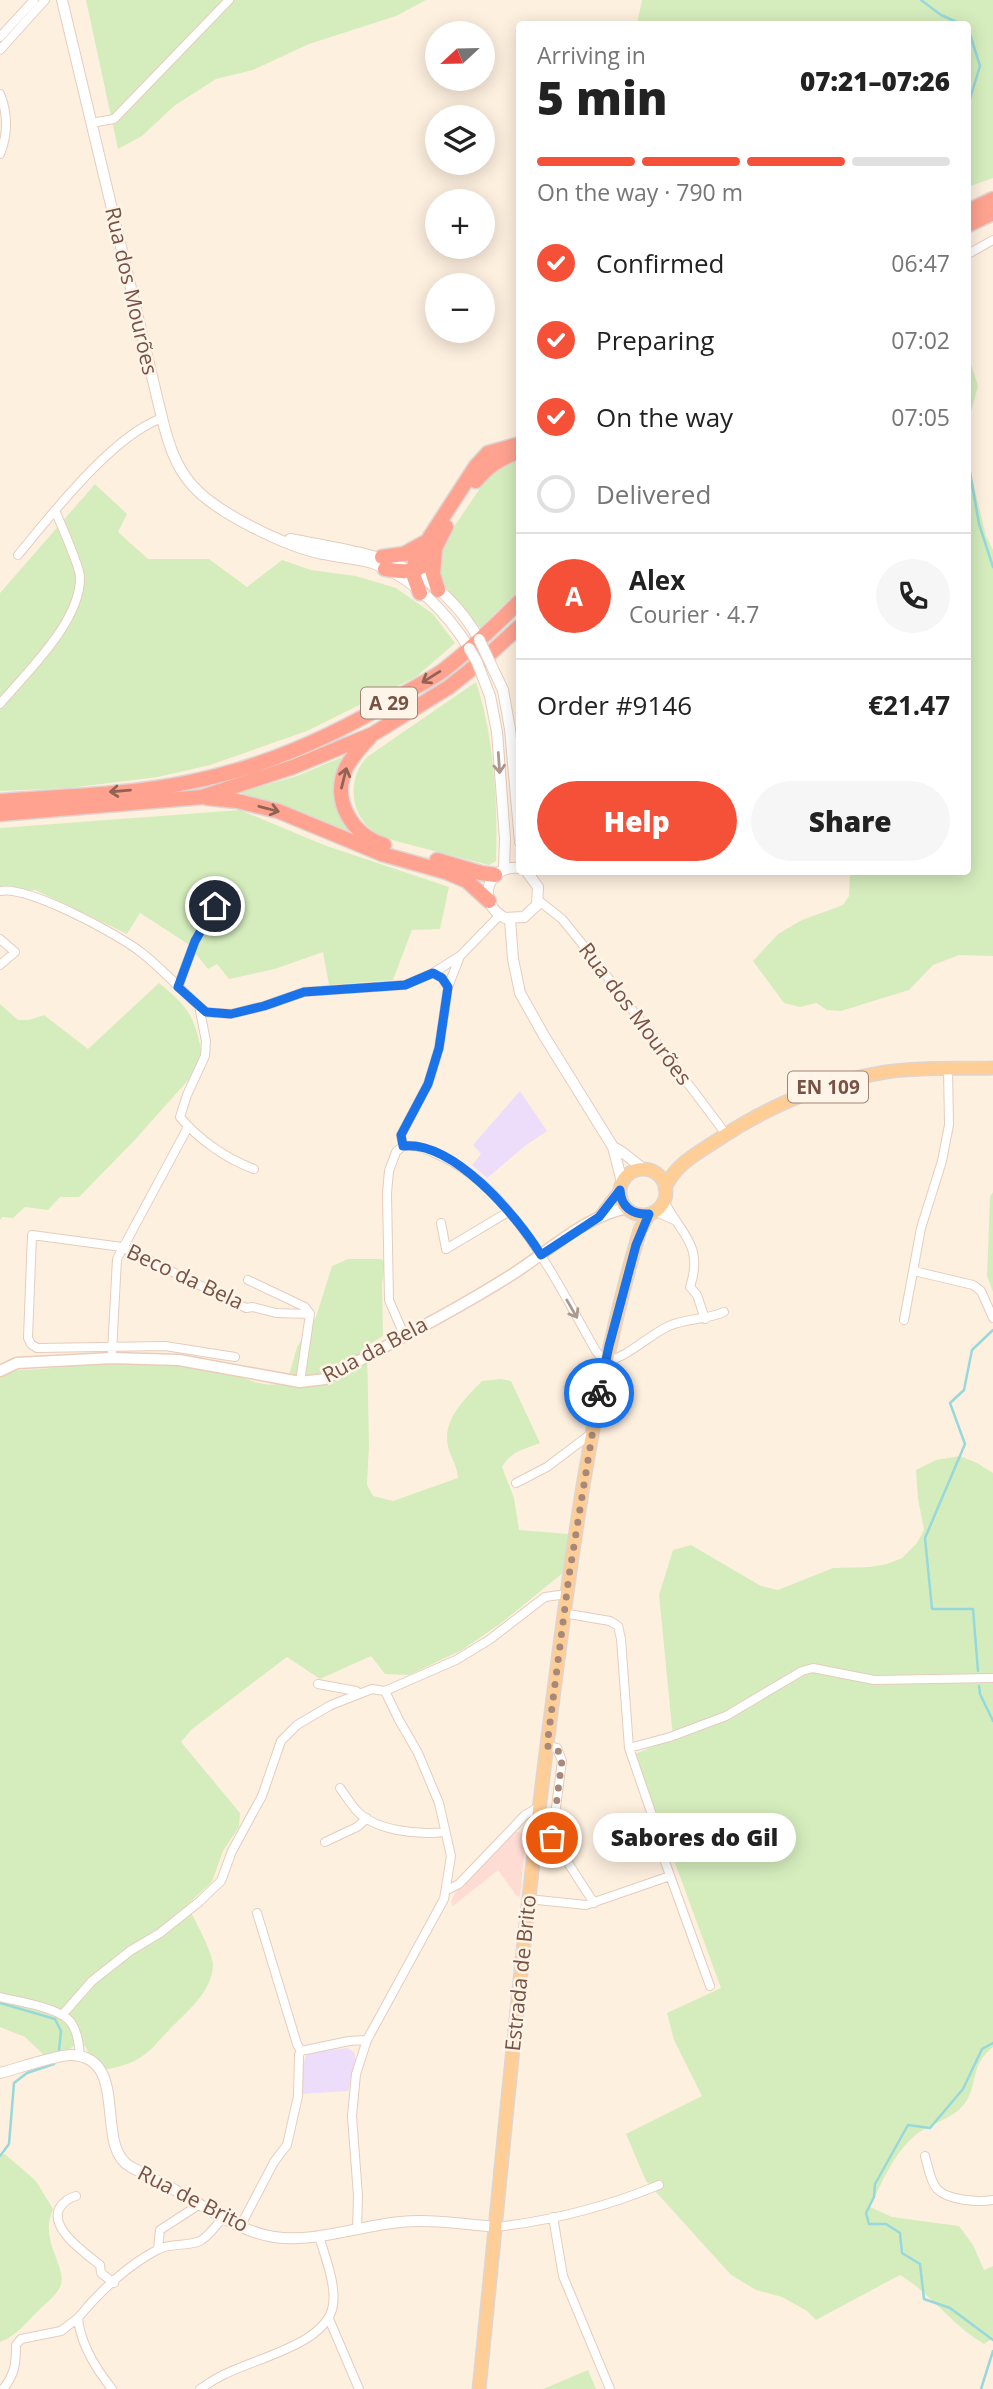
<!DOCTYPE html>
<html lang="en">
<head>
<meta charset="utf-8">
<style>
  :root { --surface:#fff; --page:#f6f6f6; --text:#222; --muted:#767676; --line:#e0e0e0; --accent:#f55138 }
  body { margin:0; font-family:"Open Sans",sans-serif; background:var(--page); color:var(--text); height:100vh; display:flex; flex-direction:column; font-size:26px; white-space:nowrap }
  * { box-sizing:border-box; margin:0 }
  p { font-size:23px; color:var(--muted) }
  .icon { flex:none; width:38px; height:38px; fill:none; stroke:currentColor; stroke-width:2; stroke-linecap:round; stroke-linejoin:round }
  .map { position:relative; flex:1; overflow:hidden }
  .side { position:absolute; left:516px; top:21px; width:455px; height:854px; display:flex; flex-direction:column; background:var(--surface); border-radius:7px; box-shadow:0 4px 18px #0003 }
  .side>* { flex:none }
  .needle { width:46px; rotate:248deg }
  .controls { position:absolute; left:425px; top:21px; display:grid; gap:14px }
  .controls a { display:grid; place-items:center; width:70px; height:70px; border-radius:50%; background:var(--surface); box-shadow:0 4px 18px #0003; font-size:35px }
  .pin { position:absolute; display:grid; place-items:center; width:60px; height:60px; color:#fff; margin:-30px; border:4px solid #fff; border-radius:50%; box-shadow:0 2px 7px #0007 }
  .courier { position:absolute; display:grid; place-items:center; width:70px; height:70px; margin:-35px; border:5px solid #1a73e8; border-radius:50%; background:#fff; color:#222; box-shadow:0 2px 9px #0007 }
  .bubble { position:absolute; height:49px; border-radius:24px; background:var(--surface); box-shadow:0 4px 18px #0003; font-size:23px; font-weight:800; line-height:49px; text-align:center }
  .headline em { font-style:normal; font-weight:800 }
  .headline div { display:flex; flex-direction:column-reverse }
  .headline { display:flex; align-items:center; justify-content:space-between; height:119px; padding:0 21px }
  h1 { font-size:46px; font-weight:800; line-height:52px }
  .bar { display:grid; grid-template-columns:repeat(4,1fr); gap:10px 7px; align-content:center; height:84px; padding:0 21px }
  .bar i { height:9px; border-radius:5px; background:var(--line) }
  .bar .on { background:var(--accent) }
  .bar p { grid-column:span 4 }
  .line { display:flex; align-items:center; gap:18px; padding:0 21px; border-top:2px solid var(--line) }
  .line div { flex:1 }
  .round { display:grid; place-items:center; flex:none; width:74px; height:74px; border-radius:37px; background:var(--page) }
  ol { padding:0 21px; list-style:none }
  li { display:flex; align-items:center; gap:21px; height:77px }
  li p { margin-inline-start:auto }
  li .icon { padding:7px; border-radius:50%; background:var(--accent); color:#fff; stroke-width:4 }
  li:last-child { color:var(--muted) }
  li i { width:38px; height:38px; border:4px solid var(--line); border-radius:50% }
  .action { display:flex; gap:14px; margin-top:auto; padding:14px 21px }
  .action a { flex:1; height:80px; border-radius:42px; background:var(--accent); color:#fff; font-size:28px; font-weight:800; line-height:80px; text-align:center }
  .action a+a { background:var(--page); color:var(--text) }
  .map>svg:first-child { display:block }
  .commercial { fill:#ffdcd3 }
  .education { fill:#eddcfa }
  .green { fill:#d5edbd }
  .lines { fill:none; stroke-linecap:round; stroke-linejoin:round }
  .stream { stroke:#97d8dc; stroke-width:2.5 }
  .minor-casing { stroke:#e5ccbe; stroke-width:10 }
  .tertiary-casing { stroke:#e5ccbe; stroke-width:12 }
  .secondary-casing { stroke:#ebccba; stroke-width:13 }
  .primary-casing { stroke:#ded5d2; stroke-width:15 }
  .motorway-casing { stroke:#ded5d2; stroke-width:17 }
  .minor { stroke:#fff; stroke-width:8 }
  .tertiary { stroke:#fff; stroke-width:10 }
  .secondary { stroke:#fff; stroke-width:10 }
  .primary { stroke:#ffce96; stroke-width:12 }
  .motorway { stroke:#ffa390; stroke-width:14 }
  .tertiary-bridge-casing { stroke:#e5ccbe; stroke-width:12; stroke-linecap:butt }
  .tertiary-bridge { stroke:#fff; stroke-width:10 }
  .oneway { stroke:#926254 }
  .oneway2 { stroke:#ad978f }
  .done { stroke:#a6897b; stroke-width:7; stroke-dasharray:0 12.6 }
  .route { stroke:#1a73e8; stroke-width:9 }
  .labels { text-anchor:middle; stroke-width:5; stroke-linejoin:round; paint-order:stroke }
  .shield { fill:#fff4e8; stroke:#a08376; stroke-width:2 }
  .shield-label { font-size:19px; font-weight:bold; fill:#775245 }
  .street-label { font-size:21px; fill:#775245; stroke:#fff4e8 }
</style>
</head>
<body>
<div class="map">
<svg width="993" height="2389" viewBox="0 0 993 2389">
  <rect width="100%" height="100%" fill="#fef0df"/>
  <path class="commercial" d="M515,1831l11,4 -6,62 -4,-2 -18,-25 -45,36 -2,-4 2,-5 6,-11z"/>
  <path class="education" d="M520,1091l27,40 -22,15 -38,32 -15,-13 9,-11 -8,-9z
    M347,2048l7,4 2,9 -8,30 -47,3 1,-26 4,-12 3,-3z"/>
  <path class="green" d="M86,0h340l-30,16 -87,28 -56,26 -37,9 -42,27 -32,30 -24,13z
    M642,0h351v178l-25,9v-163h-331z
    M968,355l10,31 -10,37z
    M520,460v129l-40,39 -35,-42 -6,-16 4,-27 48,-71 14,-8z
    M968,462l18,74 7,14v406l-34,-1 -26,10 -24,25 -68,21 -14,-1 -11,-7 -16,4 -16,-4 -31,-42 25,-27 24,-14 41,-15 6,-9 1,-24h118z
    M95,484l32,30 -9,18 30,27h61l38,28 35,-27 29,10 45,6 40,12 37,26 22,29 -39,34 -109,54 -97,34 -52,12 -89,11 -69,3v-198z
    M476,682c18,54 22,122 20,179l-7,4c-25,-6 -49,-13 -74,-19 -10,-3 -22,-5 -31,-9 -33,-13 -40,-56 -17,-80z
    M347,755c-22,37 -15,65 20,90l-125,-47 -1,-6 56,-16z
    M240,810l84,35 125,42 -9,42 -28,1 -19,50 -64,5 -6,-33 -48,17 -46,10 -12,-15 -9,5 -20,-25 -48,-31 -13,21 -92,-44 -35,5v-67z
    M159,983c33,27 35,34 44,75l-12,19 -59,66 -53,54h-19l-12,13 -23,-3 -12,11 -11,-1 -2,3v-216l18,16h11l15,-5 44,34z
    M993,1192v100l-6,-16 3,-79z
    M348,1259h33l4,3 -3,22 1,52 -16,10 2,98 -2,41 6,11 20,5 65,-23c-1,-12 -7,-20 -10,-31 -6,-28 17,-48 34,-66l19,-2 10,2 29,62c-17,7 -29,8 -38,24l12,31 5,32 50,4 -5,38 -64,52 -38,26 -53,25 -24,-1 -14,-18 -51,23 -33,-22 -96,73 -10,12 59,71 -1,14 -16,24 -11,31 -25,23c7,13 25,46 26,59 0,28 -27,48 -44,66 -10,10 -18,22 -31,29 -10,6 -28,11 -41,11l-12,-24 -10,-1 -18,13 -11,-1 -21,-20 -25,-10v-649c10,-10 28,-8 41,-9 57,-6 117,-11 174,0 25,5 47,22 72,13l10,-35 19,-30 16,-51z
    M960,1456l17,7 16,10v574c-23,19 -14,31 -26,53 -12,20 -38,23 -54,37 -21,20 -31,45 -43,70l22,10 67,9 14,19 11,25 9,-4v72l-9,6c-32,-18 -52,-50 -84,-69l-84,45 -9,-9 -25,-14 -26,-7 -25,-15 -85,-94 -20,-47 76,-38 -28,-56 -7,-27 54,-25 -86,-234 38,-16 -14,-143 14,-45 18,-5 70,41 17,4 55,-22 37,-1 17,-3 15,-6 15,-15 7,-13 -6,-31 -2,-29 20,-10z
    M5,2154l31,27 17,28c-15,33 16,58 7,78 -4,9 -15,17 -22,24 -12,12 -22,25 -38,31v-187z
    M588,2370l8,19h-53z"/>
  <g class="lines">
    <path class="stream" d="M921,0l20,15 20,9
      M968,28l12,38 -12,39
      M968,461l11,63 14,43
      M978,1671l-5,-62h-41l-7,-71 40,-94 -15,-41 14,-13 8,-40 21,-20
      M979,1686l1,8 13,27
      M0,2003l55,16 6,12 -2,19
      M993,2043l-11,6 -19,40 -33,39 -22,-3 -33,59 -1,13 -8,16 3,11h17l14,9 2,20 18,11 4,35 26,9 43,32
      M0,2156l9,-12 5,-61 13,-10 27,-9
      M981,2389l12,-38"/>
    <g class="minor-casing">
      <path id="minor" d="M0,37l34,-37
        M0,50l45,-50
        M0,94c8,19 8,41 0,60
        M91,123l23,-4 115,-119
        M968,254l25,-14
        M18,555c34,-41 94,-119 144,-137
        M0,704c27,-32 81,-83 80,-127 0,-11 -20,-54 -25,-67
        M0,891c29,-5 118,43 142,62 23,18 42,41 64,59l25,2 33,-8 40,-14 101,-7 28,-12 27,-17 40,-41
        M538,900l24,19 26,32 138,183
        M0,939l15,13 -15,13
        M433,973l9,5 6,9
        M178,987l17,-46 19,-35
        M199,1006l7,35 -1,15 -18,39 -7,22c19,23 47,42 74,52
        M403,1146c16,-2 26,5 40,11 72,35 115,128 153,194l9,11c25,-6 42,-26 64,-36 18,-8 37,-6 55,-14
        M403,1146l-2,-11 27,-51 11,-36 9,-61 12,-31
        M403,1146l-7,6 -7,19 -2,22 2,107 15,35
        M664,1201c17,33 40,44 26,86l7,8 8,24
        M654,1211l20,9
        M441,1223l5,26 62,-37
        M914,1271l59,14 8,6 12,27
        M248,1280l57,27 5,7
        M904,1320l17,-92 21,-67 7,-36 -1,-56
        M112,1352l5,-93 71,-132
        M235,1357l-70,-11 -128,2 -6,-4 -3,-6 4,-103 90,12 124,61 7,-1 23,6 34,1
        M300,1382l10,-68
        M516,1483l31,-16 45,-34
        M563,1613l47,8 8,5 3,13 8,109 32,93 3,18 46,127
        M318,1684l38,7 3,2
        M547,1746l10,2 5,13 -10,77 42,65
        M629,1748l41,-11 56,-21 76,-45 11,-3 61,12 119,-2
        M340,1788c5,7 10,15 16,22 19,21 62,25 88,22
        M325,1842l32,-15 10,-9
        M447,1890l12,-6 66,-69 14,-8
        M528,1899l58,6 84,-29
        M257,1913l40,131 4,7
        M0,1997c19,5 63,11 72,27 6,10 7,21 8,33
        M63,2014l29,-33 38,-30 30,-18 39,-31 22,-21 11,-30 30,-55 19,-55 16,-16 34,-20 41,-16 13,2 71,-31 33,-20 56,-43 22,-3
        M925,2156c3,10 5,25 12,33 12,12 41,13 56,11
        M76,2196c-8,2 -13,6 -17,13 -9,20 27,45 41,56l1,8 13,10
        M553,2217l10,59 47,113
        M241,2225l33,-63 13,-17 11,-49 1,-41 2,-4 48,-10 18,-1
        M495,2227c56,-6 113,-21 164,-42
        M357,2229l1,-33 -6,-80 4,-42 11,-34 77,-141 7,-43 -12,-53 -21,-50 -19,-33 -14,-29
        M158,2249l2,-19 40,-26
        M329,2319l30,70
        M3,2389c12,-15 13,-25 13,-44l5,-6 40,-8 17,-13
        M112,2389c-15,-19 -32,-46 -34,-71 20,-25 50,-53 79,-68 14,-8 30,-3 43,-9 9,-5 16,-16 23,-23
        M200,2389c7,-5 15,-10 23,-14 30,-16 105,-31 110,-70 3,-22 -8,-48 -14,-69"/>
    </g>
    <g class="tertiary-casing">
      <path id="tertiary" d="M62,0l100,418c6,24 13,48 30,67 24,28 95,62 131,69 17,4 36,4 52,10 39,14 73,50 94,84
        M290,539c81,15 144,21 189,100
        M503,690l7,39 10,113
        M490,696l7,36 8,107 -1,30
        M520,868c-33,-4 -45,35 -15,50l19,-1 13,-12 1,-18 -11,-15
        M510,919l3,40 7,34 23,41 70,113 9,35
        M613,1147c12,5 20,15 31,22
        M0,2073c16,-4 59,-19 72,-18 59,3 21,92 59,112 17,9 34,17 51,27 28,16 59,38 92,43 42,6 84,-11 126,-15 32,-3 64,2 95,5"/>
    </g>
    <g class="secondary-casing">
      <path id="secondary" d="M601,1215l19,-25
        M0,1371l17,-8 95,-5 67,2 121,22 25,-3c64,-35 130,-68 191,-107 35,-23 70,-56 111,-64"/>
    </g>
    <g class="primary-casing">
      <path id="primary" d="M620 1192a23 23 0 1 1 46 0a23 23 0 1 1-46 0Z
        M665,1188c11,-25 33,-35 54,-49 51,-34 106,-57 167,-67 35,-5 72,-3 107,-4
        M479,2389c22,-215 41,-430 68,-644 22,-173 43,-346 93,-515l9,-16"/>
    </g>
    <g class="motorway-casing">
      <path id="motorway" d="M968,211l25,-12
        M968,225l25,-12
        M476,481c12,-15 23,-22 40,-28
        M435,551l-2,23 5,16
        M382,557l22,-3 20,-11
        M385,569c43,9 43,-9 61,-42
        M420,593l-6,-16 1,-17 61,-94 12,-13 32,-9
        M370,737c-9,10 -18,19 -24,31 -15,32 6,67 38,77
        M207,798l30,3 41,10 104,43 64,18 21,9 22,20
        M0,801c63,-5 128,-6 190,-19 76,-15 144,-46 210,-86 13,-8 28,-15 41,-24 28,-21 54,-46 79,-71
        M0,814l202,-17 91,-30 80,-33 76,-47 35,-28 36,-33
        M437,860l44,13 14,2"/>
    </g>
    <use href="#minor" class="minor"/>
    <use href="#tertiary" class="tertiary"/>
    <use href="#secondary" class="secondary"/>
    <use href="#primary" class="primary"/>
    <use href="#motorway" class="motorway"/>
    <g class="tertiary-bridge-casing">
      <path id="tertiary-bridge" d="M479,639l24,51
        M469,648l8,14 13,34"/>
    </g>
    <use href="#tertiary-bridge" class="tertiary-bridge"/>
  </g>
  <defs><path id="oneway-shaft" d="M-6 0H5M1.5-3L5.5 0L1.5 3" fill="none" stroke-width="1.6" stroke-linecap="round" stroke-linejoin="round" transform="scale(1.75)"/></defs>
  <g class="oneway">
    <use href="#oneway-shaft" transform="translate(431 677) rotate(148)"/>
    <use href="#oneway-shaft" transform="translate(344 778) rotate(-76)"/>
    <use href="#oneway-shaft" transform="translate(120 791) rotate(175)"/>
    <use href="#oneway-shaft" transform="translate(269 809) rotate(15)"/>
  </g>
  <g class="oneway2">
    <use href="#oneway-shaft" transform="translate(499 763) rotate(86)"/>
    <use href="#oneway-shaft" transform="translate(572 1309) rotate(60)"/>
  </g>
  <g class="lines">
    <path class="done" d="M552,1838l10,-78 -5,-12 -10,-2 22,-170 30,-183"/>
    <path class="route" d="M215,906l-20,35 -17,46 28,25 25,2 33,-8 40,-14 101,-7 28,-12 9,5 6,9 -9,61 -11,36 -27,51 2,11c50,-6 114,70 138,109l58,-38 21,-27c1,17 12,25 29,24l-13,31 -27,101 -10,47"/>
  </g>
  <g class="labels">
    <g class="shield">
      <rect x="361" y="687.5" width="56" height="31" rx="5"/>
      <rect x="788" y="1071.5" width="80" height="31" rx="5"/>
    </g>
    <g class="shield-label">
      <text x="389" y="710">A 29</text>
      <text x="828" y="1094">EN 109</text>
    </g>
    <g class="street-label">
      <text transform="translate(131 291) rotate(77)" y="7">Rua dos Mourões</text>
      <text transform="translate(635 1014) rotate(53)" y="7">Rua dos Mourões</text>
      <text transform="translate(185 1277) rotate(25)" y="7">Beco da Bela</text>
      <text transform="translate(375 1350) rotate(-28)" y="7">Rua da Bela</text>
      <text transform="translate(521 1973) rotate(-84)" y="7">Estrada de Brito</text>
      <text transform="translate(193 2199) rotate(27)" y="7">Rua de Brito</text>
    </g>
  </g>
</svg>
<div class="controls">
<a><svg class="needle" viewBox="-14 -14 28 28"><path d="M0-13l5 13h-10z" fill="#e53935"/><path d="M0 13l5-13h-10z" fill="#767676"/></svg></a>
<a><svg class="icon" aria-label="layers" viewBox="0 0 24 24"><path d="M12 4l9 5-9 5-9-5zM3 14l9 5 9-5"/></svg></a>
<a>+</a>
<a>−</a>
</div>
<div class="pin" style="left:552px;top:1838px;background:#ea580c"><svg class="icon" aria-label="bag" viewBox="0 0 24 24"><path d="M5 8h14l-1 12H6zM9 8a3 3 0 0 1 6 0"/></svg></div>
<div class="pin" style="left:215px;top:906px;background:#1f2937"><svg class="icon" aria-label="home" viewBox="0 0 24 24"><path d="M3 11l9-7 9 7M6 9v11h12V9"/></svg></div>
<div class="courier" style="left:599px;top:1393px"><svg class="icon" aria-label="bike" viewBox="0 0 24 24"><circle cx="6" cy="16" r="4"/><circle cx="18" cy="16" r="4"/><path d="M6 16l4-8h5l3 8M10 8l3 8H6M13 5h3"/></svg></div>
<div class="bubble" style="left:593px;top:1813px;width:203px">Sabores do Gil</div>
<section class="side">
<div class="headline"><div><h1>5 min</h1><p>Arriving in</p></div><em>07:21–07:26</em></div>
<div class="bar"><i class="on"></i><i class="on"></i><i class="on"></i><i></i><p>On the way · 790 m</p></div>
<ol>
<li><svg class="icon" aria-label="check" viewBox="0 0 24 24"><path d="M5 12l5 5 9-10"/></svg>Confirmed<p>06:47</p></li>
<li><svg class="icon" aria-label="check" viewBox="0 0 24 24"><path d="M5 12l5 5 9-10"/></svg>Preparing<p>07:02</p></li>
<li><svg class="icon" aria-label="check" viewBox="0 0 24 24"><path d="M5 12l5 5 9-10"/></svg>On the way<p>07:05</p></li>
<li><i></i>Delivered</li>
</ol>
<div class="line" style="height:126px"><b class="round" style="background:var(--accent);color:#fff">A</b><div><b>Alex</b><p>Courier · 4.7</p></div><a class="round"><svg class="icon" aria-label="phone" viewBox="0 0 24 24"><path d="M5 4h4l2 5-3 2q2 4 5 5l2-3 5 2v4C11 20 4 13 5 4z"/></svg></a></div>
<div class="line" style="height:91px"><div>Order #9146</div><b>€21.47</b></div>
<div class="action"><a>Help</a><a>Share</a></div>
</section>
</div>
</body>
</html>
